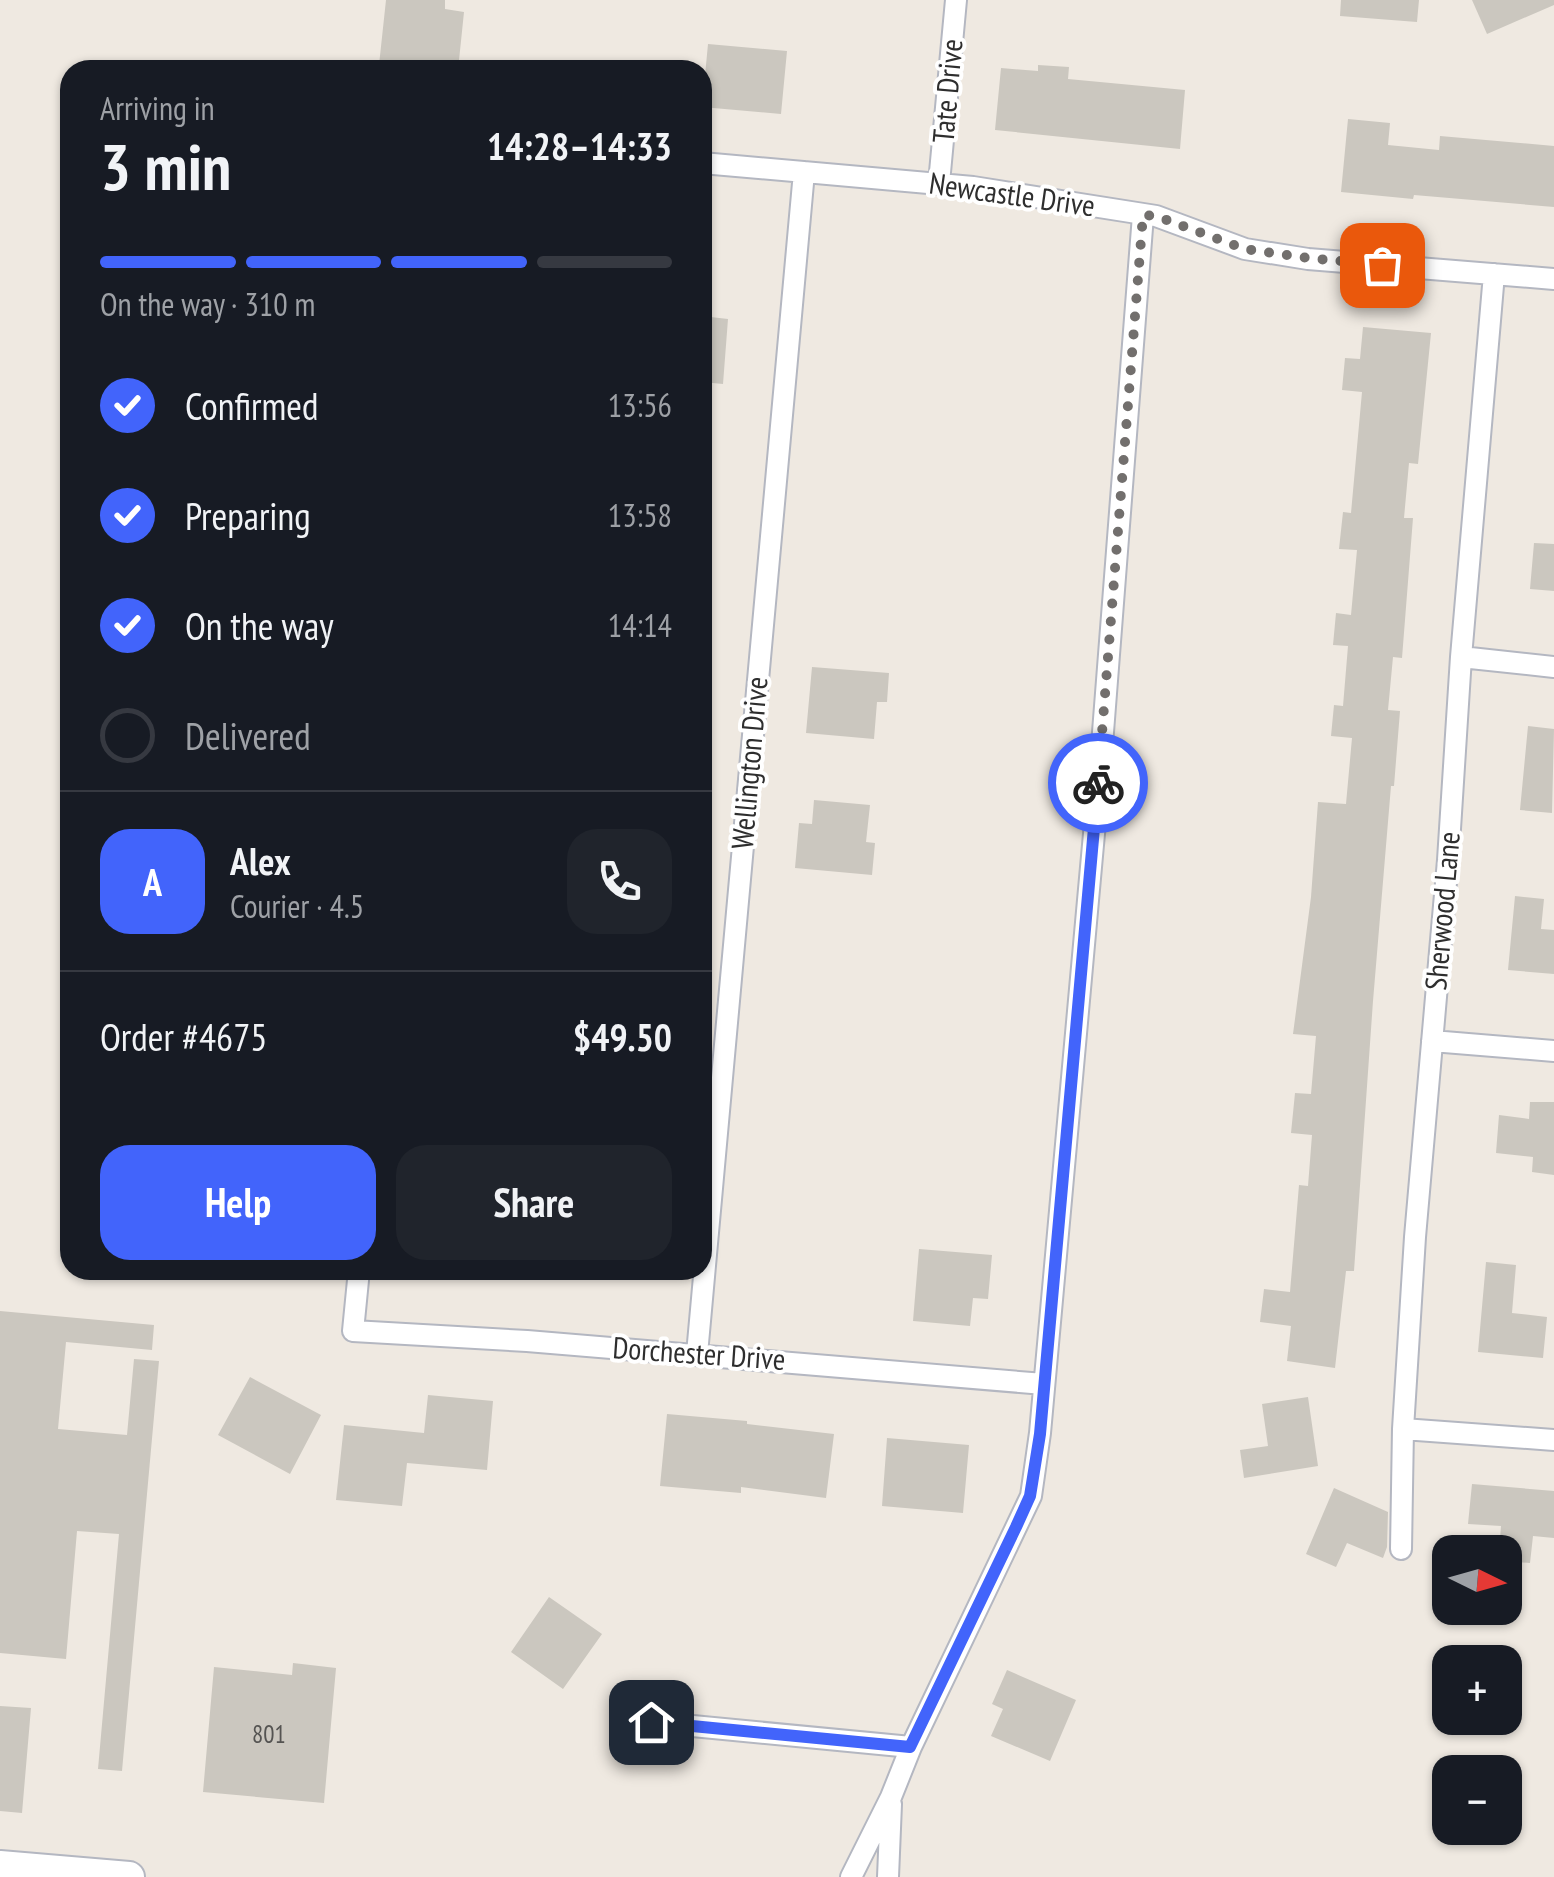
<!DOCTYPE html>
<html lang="en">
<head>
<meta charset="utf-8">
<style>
  :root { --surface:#171b24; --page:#20242c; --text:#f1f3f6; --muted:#9ea1a6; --line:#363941; --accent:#4264fb }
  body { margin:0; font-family:"PT Sans Narrow",sans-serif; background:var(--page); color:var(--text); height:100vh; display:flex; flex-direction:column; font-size:38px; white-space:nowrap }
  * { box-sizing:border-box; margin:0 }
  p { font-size:32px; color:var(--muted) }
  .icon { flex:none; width:55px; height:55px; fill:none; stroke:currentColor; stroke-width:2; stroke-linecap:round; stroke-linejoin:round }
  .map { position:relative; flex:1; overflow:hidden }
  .side { position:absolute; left:60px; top:60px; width:652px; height:1220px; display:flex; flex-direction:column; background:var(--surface); border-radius:30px; box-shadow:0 2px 8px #0004 }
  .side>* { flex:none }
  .needle { width:65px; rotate:95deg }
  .controls { position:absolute; left:1432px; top:1535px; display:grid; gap:20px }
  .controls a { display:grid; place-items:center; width:90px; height:90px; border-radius:20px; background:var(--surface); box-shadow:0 2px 8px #0004; font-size:50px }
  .pin { position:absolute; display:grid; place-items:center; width:85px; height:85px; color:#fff; margin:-42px; border-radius:20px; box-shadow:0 5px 15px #0006 }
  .courier { position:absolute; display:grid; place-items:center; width:100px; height:100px; margin:-50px; border:8px solid #4264fb; border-radius:50%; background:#fff; color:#222; box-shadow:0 2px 12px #0007 }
  .overview em { font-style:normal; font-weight:700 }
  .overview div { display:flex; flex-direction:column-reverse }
  .overview { display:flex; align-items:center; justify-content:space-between; height:170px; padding:0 40px }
  h1 { font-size:65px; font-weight:700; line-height:75px }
  .bar { display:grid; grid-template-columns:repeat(4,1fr); gap:15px 10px; align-content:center; height:120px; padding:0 40px }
  .bar i { height:12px; border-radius:8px; background:var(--line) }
  .bar .selected { background:var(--accent) }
  .bar p { grid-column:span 4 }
  .line { display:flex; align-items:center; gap:25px; padding:0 40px; border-top:2px solid var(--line) }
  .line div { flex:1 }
  .round { display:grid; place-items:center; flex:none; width:105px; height:105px; border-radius:30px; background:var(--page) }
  ol { padding:0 40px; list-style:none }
  li { display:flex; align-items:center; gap:30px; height:110px }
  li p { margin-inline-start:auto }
  li .icon { padding:10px; border-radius:50%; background:var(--accent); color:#fff; stroke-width:4 }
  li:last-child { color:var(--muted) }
  li i { width:55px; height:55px; border:5px solid var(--line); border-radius:50% }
  .action { display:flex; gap:20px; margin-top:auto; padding:20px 40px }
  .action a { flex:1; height:115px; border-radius:30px; background:var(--accent); color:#fff; font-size:40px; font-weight:700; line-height:115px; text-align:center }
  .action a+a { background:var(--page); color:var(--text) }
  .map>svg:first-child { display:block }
  .building { fill:#cbc7bf }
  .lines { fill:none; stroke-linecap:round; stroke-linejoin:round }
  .street-casing { stroke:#b4b7c1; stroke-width:24 }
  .secondary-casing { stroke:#b4b7c1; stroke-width:34 }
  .street { stroke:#fff; stroke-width:20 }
  .secondary { stroke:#fff; stroke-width:30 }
  .done { stroke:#726f6d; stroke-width:10; stroke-dasharray:0 18 }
  .route { stroke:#4264fb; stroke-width:12 }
  .labels { text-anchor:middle; stroke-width:8; stroke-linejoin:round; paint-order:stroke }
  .number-label { font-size:25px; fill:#555452 }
  .street-label { font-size:30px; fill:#2e2e2e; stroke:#fff }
</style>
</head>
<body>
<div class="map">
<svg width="1554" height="1877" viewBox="0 0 1554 1877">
  <rect width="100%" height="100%" fill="#efe9e1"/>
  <path class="building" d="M386,0h59v9l19,3 -6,58h-29l-50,-5z
    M1341,0h78l-2,22 -77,-6z
    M1472,0h82v5l-67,29z
    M708,44l79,7 -6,63 -79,-7z
    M1038,65l31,2 -1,12 117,11 -5,59 -185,-19 6,-62 37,3z
    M1348,119l42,4 -2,22 51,5 1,-14 114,10v61l-140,-12 -1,4 -72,-7z
    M702,316l26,3 -5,65 -21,-2z
    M1363,327l68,6 -13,131 -9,-1 -5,55h9l-11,140 -9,-1 -5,53 12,1 -6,75h-3l-18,215 -19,270h-8l-11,97 -48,-7 4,-35 -31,-4 4,-33 26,3 9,-107 9,1 4,-51 -21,-2 4,-40 16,1 5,-58 -23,-2 18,-137 7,-95 28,2 6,-66 -21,-2 3,-31 9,1 5,-60 -15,-1 3,-32 15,2 6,-65 -18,-1 4,-37 8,1 11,-121 -20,-2 3,-32 15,1z
    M1534,543l20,1v47l-24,-2z
    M812,667l77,6 -2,29h-10l-3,37 -68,-6z
    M1528,726l26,3 -2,84 -32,-3z
    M814,800l56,5 -4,37 9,1 -3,32 -77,-7 4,-45 13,1z
    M1515,896l29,3 -3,30 13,1v44l-46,-4z
    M1530,1102h24v73l-22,-3 1,-15 -37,-4 3,-38 30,4z
    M919,1249l73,6 -4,44 -15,-1 -3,28 -57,-5z
    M1486,1262l30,3 -4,48 35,4 -4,41 -65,-6z
    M0,1311l154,14 -2,25 -86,-8 -8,87 69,6 7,-76 25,2 -37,410 -24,-2 21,-235 -42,-3 -11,128 -66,-6z
    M250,1377l71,38 -31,59 -72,-39z
    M428,1395l65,6 -6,69 -80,-7 -5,43 -66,-6 8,-75 80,8z
    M1308,1397l10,69 -74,12 -4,-28 28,-4 -6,-42z
    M667,1414l80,7v3l87,10 -8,64 -85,-11v6l-81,-7z
    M887,1438l82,7 -6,68 -81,-7z
    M1472,1484l82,7v47l-21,-2 -3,27 -25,-2v-9h-6l2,-26 -33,-2z
    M1334,1488l54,24 -1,35 -4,11 -36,-15 -11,24 -30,-13z
    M549,1597l53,37 -39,55 -52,-37z
    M293,1663l43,5 -12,135 -121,-11 11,-125 78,8z
    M1007,1670l69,30 -26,61 -59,-25 12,-27 -11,-5z
    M0,1706l31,2 -9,105 -22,-2z"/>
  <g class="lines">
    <g class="street-casing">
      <path id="street" d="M702,163l271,24 183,29 89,33 63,10 246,20
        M939,183l17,-183
        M1461,657l93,10
        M1432,1041l122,10
        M359,1270l-6,61 174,10 517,43
        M697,1354l107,-1182
        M1403,1429l151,11
        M1401,1549l2,-120 12,-192 33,-377 13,-203 33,-383
        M651,1722l260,25
        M851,1877l40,-80 20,-50 120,-251 9,-63 62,-688 41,-530
        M888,1877l3,-73"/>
    </g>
    <g class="secondary-casing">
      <path id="secondary" d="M0,1866l129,11"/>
    </g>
    <use href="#street" class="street"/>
    <use href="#secondary" class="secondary"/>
  </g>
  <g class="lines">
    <path class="done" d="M1098,783l45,-568 13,1 89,33 63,9 74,7"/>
    <path class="route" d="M651,1722l259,25 106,-220 14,-31 10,-62 58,-651"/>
  </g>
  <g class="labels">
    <g class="number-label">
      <text x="269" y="1743">801</text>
    </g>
    <g class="street-label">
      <text transform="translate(948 91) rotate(-85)" y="10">Tate Drive</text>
      <text transform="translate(1012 195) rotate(8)" y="10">Newcastle Drive</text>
      <text transform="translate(750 763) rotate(-85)" y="10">Wellington Drive</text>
      <text transform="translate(1443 911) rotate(-85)" y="10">Sherwood Lane</text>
      <text transform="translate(699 1354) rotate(4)" y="10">Dorchester Drive</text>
    </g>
  </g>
</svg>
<div class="controls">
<a><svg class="needle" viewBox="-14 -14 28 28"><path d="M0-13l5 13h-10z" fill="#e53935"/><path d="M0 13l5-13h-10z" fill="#9ea1a6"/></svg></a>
<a>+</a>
<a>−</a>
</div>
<div class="pin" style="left:1382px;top:265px;background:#ea580c"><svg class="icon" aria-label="bag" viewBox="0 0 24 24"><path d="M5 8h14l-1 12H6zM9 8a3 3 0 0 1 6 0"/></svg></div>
<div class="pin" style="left:651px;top:1722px;background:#1f2937"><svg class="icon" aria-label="home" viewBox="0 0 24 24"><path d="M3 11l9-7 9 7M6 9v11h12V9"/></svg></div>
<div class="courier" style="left:1098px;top:783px"><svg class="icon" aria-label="bike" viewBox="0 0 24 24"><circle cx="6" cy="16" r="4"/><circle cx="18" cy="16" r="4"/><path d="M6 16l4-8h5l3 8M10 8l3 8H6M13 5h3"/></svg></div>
<section class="side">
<div class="overview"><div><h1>3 min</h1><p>Arriving in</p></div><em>14:28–14:33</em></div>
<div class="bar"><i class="selected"></i><i class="selected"></i><i class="selected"></i><i></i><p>On the way · 310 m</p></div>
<ol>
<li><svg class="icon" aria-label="check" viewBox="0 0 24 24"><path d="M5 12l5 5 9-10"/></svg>Confirmed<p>13:56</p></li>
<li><svg class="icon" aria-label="check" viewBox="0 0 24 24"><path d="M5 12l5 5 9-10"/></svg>Preparing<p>13:58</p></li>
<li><svg class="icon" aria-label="check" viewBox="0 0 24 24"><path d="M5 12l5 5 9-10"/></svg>On the way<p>14:14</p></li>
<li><i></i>Delivered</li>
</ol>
<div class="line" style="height:180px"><b class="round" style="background:var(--accent);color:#fff">A</b><div><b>Alex</b><p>Courier · 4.5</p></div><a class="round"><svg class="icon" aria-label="phone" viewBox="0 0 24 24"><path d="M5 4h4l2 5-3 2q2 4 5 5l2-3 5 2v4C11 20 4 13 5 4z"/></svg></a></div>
<div class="line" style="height:130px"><div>Order #4675</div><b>$49.50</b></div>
<div class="action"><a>Help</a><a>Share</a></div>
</section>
</div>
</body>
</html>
